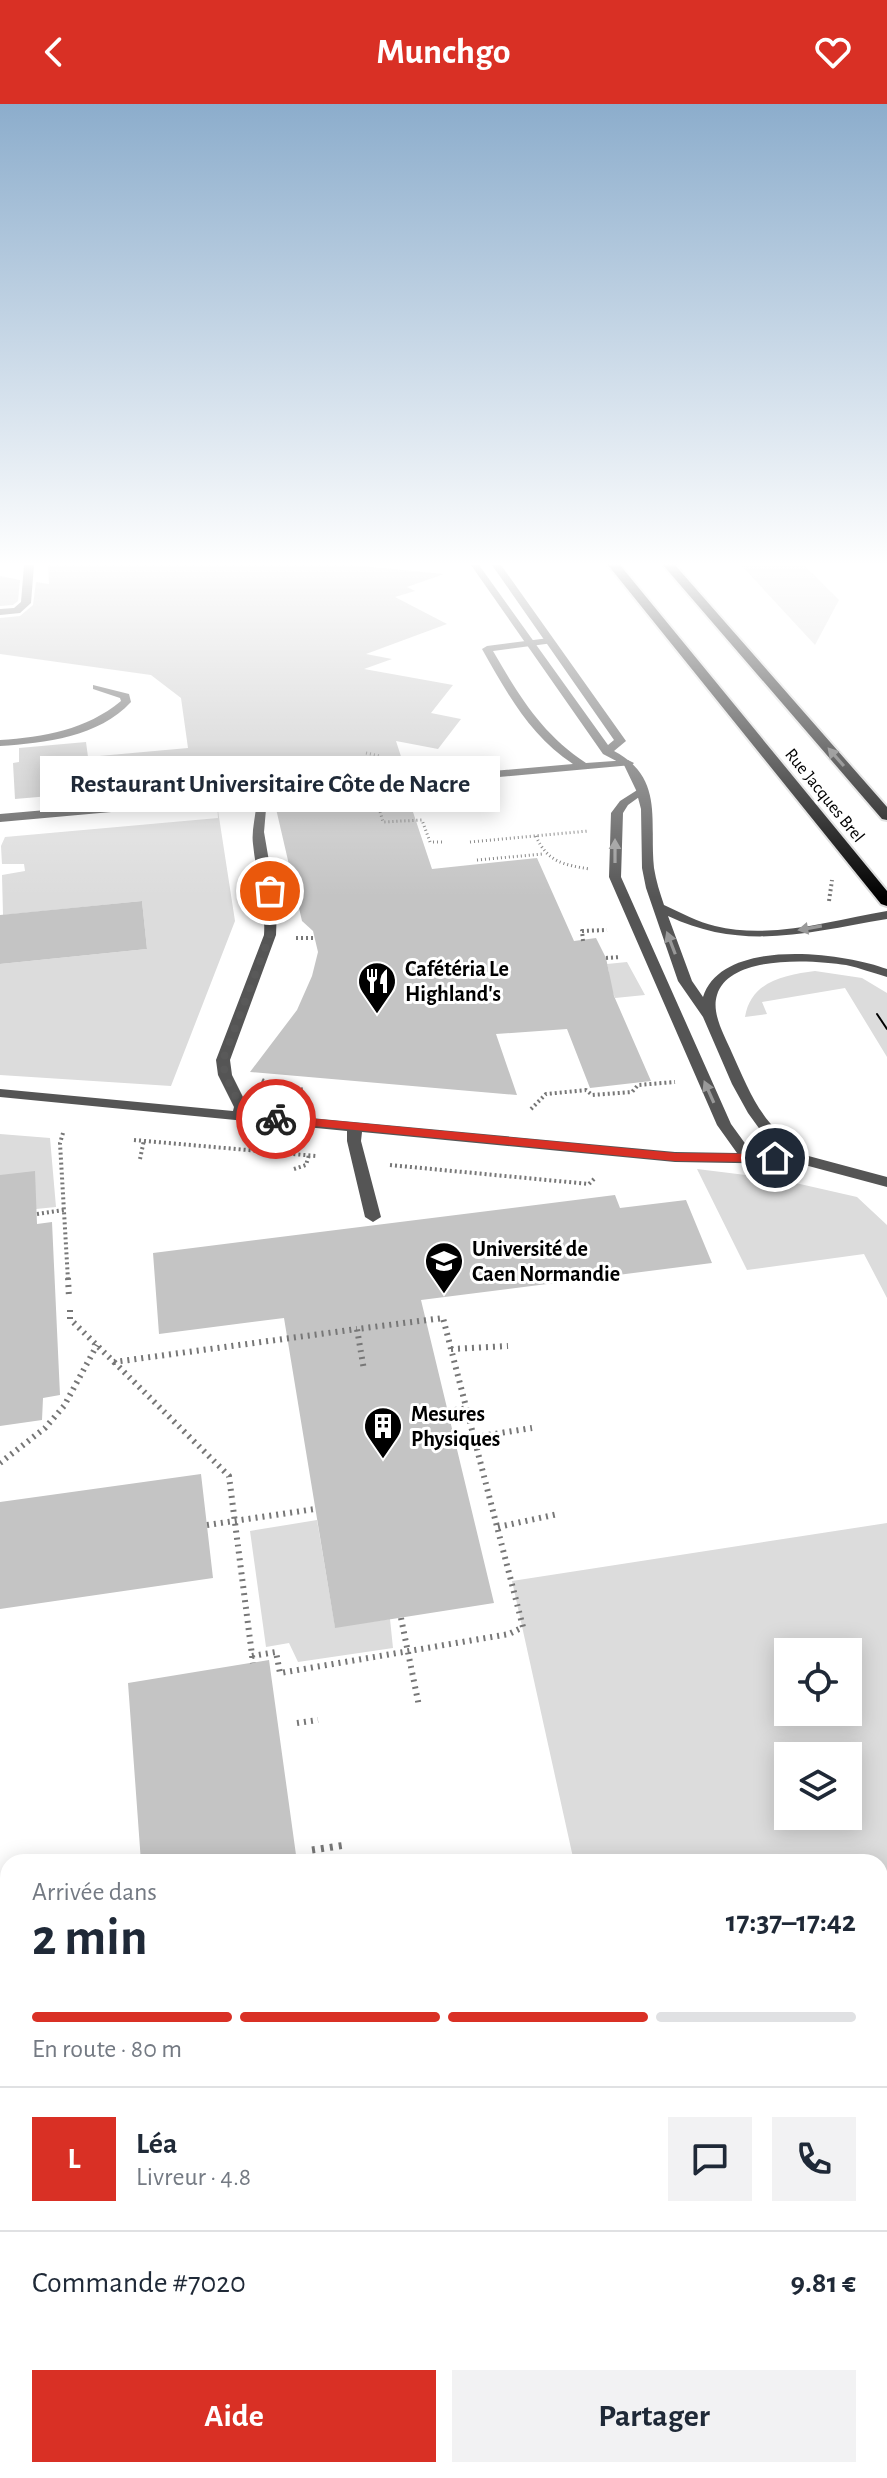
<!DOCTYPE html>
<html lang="fr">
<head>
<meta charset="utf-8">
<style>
  :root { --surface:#fff; --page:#f2f2f3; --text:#1f2937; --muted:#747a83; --line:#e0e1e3; --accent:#d93025 }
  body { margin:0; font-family:"Alegreya Sans",sans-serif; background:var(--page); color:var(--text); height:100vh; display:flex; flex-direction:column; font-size:30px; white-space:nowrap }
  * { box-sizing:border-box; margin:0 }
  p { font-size:26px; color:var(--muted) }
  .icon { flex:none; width:44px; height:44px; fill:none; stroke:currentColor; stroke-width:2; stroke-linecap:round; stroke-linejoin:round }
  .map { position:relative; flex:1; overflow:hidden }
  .drawer { position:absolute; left:0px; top:1750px; width:888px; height:624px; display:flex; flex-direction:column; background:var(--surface); border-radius:24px 24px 0 0; box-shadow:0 4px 20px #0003 }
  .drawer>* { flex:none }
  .tools { position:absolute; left:774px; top:1534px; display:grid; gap:16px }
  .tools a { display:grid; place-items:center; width:88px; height:88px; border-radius:0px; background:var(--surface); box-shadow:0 4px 20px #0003; font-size:40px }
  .pin { position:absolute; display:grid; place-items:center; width:68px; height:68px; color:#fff; margin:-34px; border:4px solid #fff; border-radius:50%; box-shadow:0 2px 8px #0007 }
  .courier { position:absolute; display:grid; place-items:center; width:80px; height:80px; margin:-40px; border:6px solid #d93025; border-radius:50%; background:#fff; color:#222; box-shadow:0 2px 10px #0007 }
  .bubble { position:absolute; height:56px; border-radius:0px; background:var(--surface); box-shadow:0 4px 20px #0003; font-size:26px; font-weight:600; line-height:56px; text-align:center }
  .overview em { font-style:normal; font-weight:600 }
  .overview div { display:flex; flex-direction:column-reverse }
  .overview { display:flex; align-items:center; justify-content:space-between; height:136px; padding:0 32px }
  h1 { font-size:52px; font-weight:600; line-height:60px }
  .bar { display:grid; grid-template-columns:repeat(4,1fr); gap:12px 8px; align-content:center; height:96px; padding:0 32px }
  .bar i { height:10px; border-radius:6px; background:var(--line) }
  .bar .selected { background:var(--accent) }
  .bar p { grid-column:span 4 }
  .line { display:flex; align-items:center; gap:20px; padding:0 32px; border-top:2px solid var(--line) }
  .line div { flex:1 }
  .round { display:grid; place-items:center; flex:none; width:84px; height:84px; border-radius:0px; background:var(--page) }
  .cta { display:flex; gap:16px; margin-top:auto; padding:16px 32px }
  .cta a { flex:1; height:92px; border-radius:0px; background:var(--accent); color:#fff; font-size:32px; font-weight:600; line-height:92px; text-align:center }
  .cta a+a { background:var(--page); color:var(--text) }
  header { display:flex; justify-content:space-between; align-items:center; height:104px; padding:0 32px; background:var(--accent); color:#fff; font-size:36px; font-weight:600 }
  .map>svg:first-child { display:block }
  .green { fill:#dcdcdc; fill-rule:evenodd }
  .building { fill:#c4c4c4 }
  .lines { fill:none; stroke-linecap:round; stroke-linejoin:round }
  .primary-casing { stroke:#dbdbdb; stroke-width:4 }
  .path-far3 { stroke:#777; stroke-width:3; stroke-dasharray:1 3; stroke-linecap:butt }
  .path-far2 { stroke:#777; stroke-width:4; stroke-dasharray:2 3; stroke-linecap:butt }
  .path-far1 { stroke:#777; stroke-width:6; stroke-dasharray:2 5; stroke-linecap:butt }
  .path { stroke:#777; stroke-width:7; stroke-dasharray:3 6; stroke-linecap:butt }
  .service { fill:#555; fill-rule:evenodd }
  .minor { fill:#555; fill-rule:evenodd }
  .primary { fill:#000; fill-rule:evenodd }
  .tram { stroke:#000; stroke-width:2 }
  .oneway { fill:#595959 }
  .oneway2 { fill:#999 }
  .route { fill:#d93025 }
  .done { stroke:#595959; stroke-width:8; stroke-dasharray:0 14.4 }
  .labels { text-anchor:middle; stroke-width:6; stroke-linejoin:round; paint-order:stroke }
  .far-street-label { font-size:18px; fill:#000; stroke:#fff }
  .poi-label { font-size:22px; font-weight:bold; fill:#000; stroke:#fff; text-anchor:start }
</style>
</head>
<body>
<header><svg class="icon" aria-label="back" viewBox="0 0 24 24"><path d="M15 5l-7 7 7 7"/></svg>Munchgo<svg class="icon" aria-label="heart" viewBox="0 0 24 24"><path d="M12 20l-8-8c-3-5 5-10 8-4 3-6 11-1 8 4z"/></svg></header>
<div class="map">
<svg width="887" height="2374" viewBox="0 0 887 2374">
  <rect width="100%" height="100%" fill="#fff"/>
  <path class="green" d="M741,461h63l35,35 -24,45z
    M217,700l18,117 -64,165 -171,-11v-111l147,-15 -5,-48 -139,14 -1,-40 23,-4 -1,-7h-22l-1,-18 4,-9 213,-19z
    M627,858l18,33 -30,3 -10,-25 4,-1 -2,-8z
    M815,867l47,7 25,15v64l-42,-69 -83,14 5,12 -22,3c6,-36 40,-42 70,-46z
    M0,1030l50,4 6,69 -20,2 -36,-34z
    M697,1065l81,10 79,18 30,28v73l-23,-44 -117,16z
    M317,1416l18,107 55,-8 3,29 -95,14 -9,-19 -23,4 -16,-116z
    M887,1419v810l-7,1v-472h-306l-62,-281zM788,1548h60v60h-60zM788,1652h60v60h-60z"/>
  <path class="building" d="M48,461h303l93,9 -37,13 8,4 -20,6 52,27 -81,30 26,5 -28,10 89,16 -22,28 30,6 -23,30 -42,-8 11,34 -136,12 -2,-10 -254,22 -2,-36 6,-1v-14l67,-6 2,15 100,-9 -7,-50 -30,-23 -151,-21v-36l20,-2 13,-11 3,-23 13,2z
    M0,472l20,4 -2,21 -5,4 -13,1z
    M412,684l4,12h-7l23,69 105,-11 37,83 22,-3 10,20 8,38 37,85 -61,7 -23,-59 -71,5 21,61 -267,-23 47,-62 15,-34 6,-24 -5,-21 -11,-10 -28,-121z
    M142,797l5,48 -147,15v-49z
    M35,1067l2,53 15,-2 8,173 -17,3 -1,22 -42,6v-251z
    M615,1091l5,13 66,-8 26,63 -291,37 73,303 -159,25 -51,-310 -125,16 -6,-81z
    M201,1370l12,104 -213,31v-107z
    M269,1556l28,202h-156l-13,-179z"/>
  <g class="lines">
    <g class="primary-casing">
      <path id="primary" d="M608,461h12l267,326v15l-6,-2z
        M663,461h12l212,242v13l-5,-1z"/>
    </g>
    <path class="path-far3" d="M366,649l14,3
      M379,704l4,14 39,-2 8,22h15
      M536,732c11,26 28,29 54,33
      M470,738l118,-11
      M477,756l66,-6"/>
    <path class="path-far2" d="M829,797l3,-21
      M296,834h19
      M583,837l-1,-10 25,-1
      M606,854l14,-1
      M262,976l19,9
      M291,987l14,-2
      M531,1005l15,-15 40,-4 6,5 40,-3 6,-7 37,-3
      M63,1029l-3,10 8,137
      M134,1036l182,16
      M140,1055l4,-19
      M390,1061l199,19 7,-7
      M294,1065l12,-4 3,-10
      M37,1110l27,-4"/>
    <path class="path-far1" d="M68,1174l1,20
      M70,1206v9l44,43 243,-33
      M451,1245l57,-3
      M114,1258l115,114 24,187
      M448,1307l20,-3
      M475,1333l57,-9
      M0,1359l45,-35 19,-22 33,-61
      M207,1421l108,-16
      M498,1423l60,-13
      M401,1514l18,88
      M252,1552l24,-4 4,21 229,-39 14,-7 -80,-309 -86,11 7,41
      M297,1619l21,-3"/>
    <path class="path" d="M312,1746l34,-5
      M0,1922l8,3"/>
    <path class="service" d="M24,461h10l-3,38 -11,10 -20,2v-6l14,-1 7,-6z
      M549,534l5,3 -1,2 -60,8c26,45 49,83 93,112l42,-3 6,3 -2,2 -365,33 -3,34 13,76 -1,27 -46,125 2,15 16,32 -1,5 428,40 62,1 -20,-28 -108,-248 2,-64 9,-12 22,-14 4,1v4l-18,13 -5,8 -2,64 110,247 21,29 49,1 86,23v10l-86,-23 -126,-2 -313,-30 -1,9 20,76 -8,5 -8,-5 -18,-76v-10l-347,-34v-8l233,22 1,-4 -16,-32 -2,-15 48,-125c2,-31 -8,-60 -11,-91 -2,-15 4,-30 3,-45l-256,23v-8l573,-50c-43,-28 -66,-71 -91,-115l5,-3z
      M93,581l36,9 2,8c-32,35 -86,41 -131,44v-6c44,-3 86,-10 121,-39l-1,-3 -27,-9z
      M887,2300v26l-7,1v-26z
      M592,2366h61l-3,8h-61z"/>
    <path class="minor" d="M471,461h8l129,180 6,-5 -122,-175h9l125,176 -12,10c51,27 35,71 40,117 2,13 6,25 10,37 17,8 34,17 51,21 57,14 117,-6 172,-15v8c-78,13 -143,33 -219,-3l24,65 11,16c19,-60 139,-45 184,-28v8c-14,-4 -27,-9 -41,-12 -32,-5 -117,-11 -129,30 -6,19 8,41 15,58 11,24 21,50 38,70 10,12 24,22 36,33l2,3 -2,3h-10l-35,-31 -13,-18 -16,-29 -29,-67 -25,-36 -32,-93 -4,-20 -1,-59 -5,-19 -12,-25 -21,-11z"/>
    <use href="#primary" class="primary"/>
    <path class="tram" d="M877,910l10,15"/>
  </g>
  <defs><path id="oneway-solid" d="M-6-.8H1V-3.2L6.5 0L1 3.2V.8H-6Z" transform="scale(2)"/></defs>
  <use class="oneway" href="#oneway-solid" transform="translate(836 653) rotate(-131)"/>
  <g class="oneway2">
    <use href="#oneway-solid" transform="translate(615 747) rotate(-90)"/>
    <use href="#oneway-solid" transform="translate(810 824) rotate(170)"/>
    <use href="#oneway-solid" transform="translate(671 839) rotate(-111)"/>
    <use href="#oneway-solid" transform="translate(709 988) rotate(-114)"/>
  </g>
  <linearGradient id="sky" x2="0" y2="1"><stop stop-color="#8cadcc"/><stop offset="0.58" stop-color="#fff"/><stop offset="1" stop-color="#fff" stop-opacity="0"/></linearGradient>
  <rect width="887" height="793" fill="url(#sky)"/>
  <path class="route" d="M276,1011l399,38 100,1 6,4 -6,4 -100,-1 -403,-39 -2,-3z"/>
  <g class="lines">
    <path class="done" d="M270,787v44l-47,125 2,15 16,32 -2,9 37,3"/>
  </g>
  <defs>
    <g id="restaurant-pin" transform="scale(2)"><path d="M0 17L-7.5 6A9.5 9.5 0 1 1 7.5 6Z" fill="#000" stroke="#fff"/><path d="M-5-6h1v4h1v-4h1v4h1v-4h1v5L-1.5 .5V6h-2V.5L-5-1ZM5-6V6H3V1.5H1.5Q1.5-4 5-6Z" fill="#fff"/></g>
    <g id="university-pin" transform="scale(2)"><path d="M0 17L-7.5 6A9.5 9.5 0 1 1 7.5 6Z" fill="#000" stroke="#fff"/><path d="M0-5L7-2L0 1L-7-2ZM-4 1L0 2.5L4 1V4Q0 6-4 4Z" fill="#fff"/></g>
    <g id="building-pin" transform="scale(2)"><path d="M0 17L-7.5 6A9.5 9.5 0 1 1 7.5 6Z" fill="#000" stroke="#fff"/><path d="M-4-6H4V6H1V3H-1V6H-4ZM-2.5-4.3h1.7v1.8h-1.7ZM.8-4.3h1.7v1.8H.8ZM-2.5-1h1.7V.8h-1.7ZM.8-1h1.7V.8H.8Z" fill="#fff"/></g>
  </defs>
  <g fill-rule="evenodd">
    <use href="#restaurant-pin" x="377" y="877"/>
    <use href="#university-pin" x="444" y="1157"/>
    <use href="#building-pin" x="383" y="1322"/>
  </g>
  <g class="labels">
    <g class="far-street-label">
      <text transform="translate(825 691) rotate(51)" y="6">Rue Jacques Brel</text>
    </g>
    <g class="poi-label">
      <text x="405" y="872">Cafétéria Le<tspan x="405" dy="25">Highland's</tspan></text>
      <text x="472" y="1152">Université de<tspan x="472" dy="25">Caen Normandie</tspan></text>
      <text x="411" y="1317">Mesures<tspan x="411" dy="25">Physiques</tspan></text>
    </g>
  </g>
</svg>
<div class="tools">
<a><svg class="icon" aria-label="locate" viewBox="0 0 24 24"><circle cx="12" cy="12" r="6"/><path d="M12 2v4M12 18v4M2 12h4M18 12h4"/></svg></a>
<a><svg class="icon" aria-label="layers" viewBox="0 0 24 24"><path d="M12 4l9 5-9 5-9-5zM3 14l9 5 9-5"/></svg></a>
</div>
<div class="pin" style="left:270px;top:787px;background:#ea580c"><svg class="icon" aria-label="bag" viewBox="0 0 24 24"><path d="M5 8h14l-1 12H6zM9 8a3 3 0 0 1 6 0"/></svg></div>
<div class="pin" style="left:775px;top:1054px;background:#1f2937"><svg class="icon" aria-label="home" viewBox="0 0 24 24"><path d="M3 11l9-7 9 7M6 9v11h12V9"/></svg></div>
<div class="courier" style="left:276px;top:1015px"><svg class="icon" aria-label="bike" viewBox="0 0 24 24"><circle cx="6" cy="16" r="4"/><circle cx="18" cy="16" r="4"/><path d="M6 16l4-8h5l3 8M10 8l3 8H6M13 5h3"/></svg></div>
<div class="bubble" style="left:40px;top:652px;width:460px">Restaurant Universitaire Côte de Nacre</div>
<section class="drawer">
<div class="overview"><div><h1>2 min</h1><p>Arrivée dans</p></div><em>17:37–17:42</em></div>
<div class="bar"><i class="selected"></i><i class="selected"></i><i class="selected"></i><i></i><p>En route · 80 m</p></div>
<div class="line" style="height:144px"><b class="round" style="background:var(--accent);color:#fff">L</b><div><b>Léa</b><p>Livreur · 4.8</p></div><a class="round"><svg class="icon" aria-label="chat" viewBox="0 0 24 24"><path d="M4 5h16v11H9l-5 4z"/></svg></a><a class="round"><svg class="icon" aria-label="phone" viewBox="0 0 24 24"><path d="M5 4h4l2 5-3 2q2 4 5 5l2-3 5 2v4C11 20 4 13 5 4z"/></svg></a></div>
<div class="line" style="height:104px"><div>Commande #7020</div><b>9.81 €</b></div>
<div class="cta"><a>Aide</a><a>Partager</a></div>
</section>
</div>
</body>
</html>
